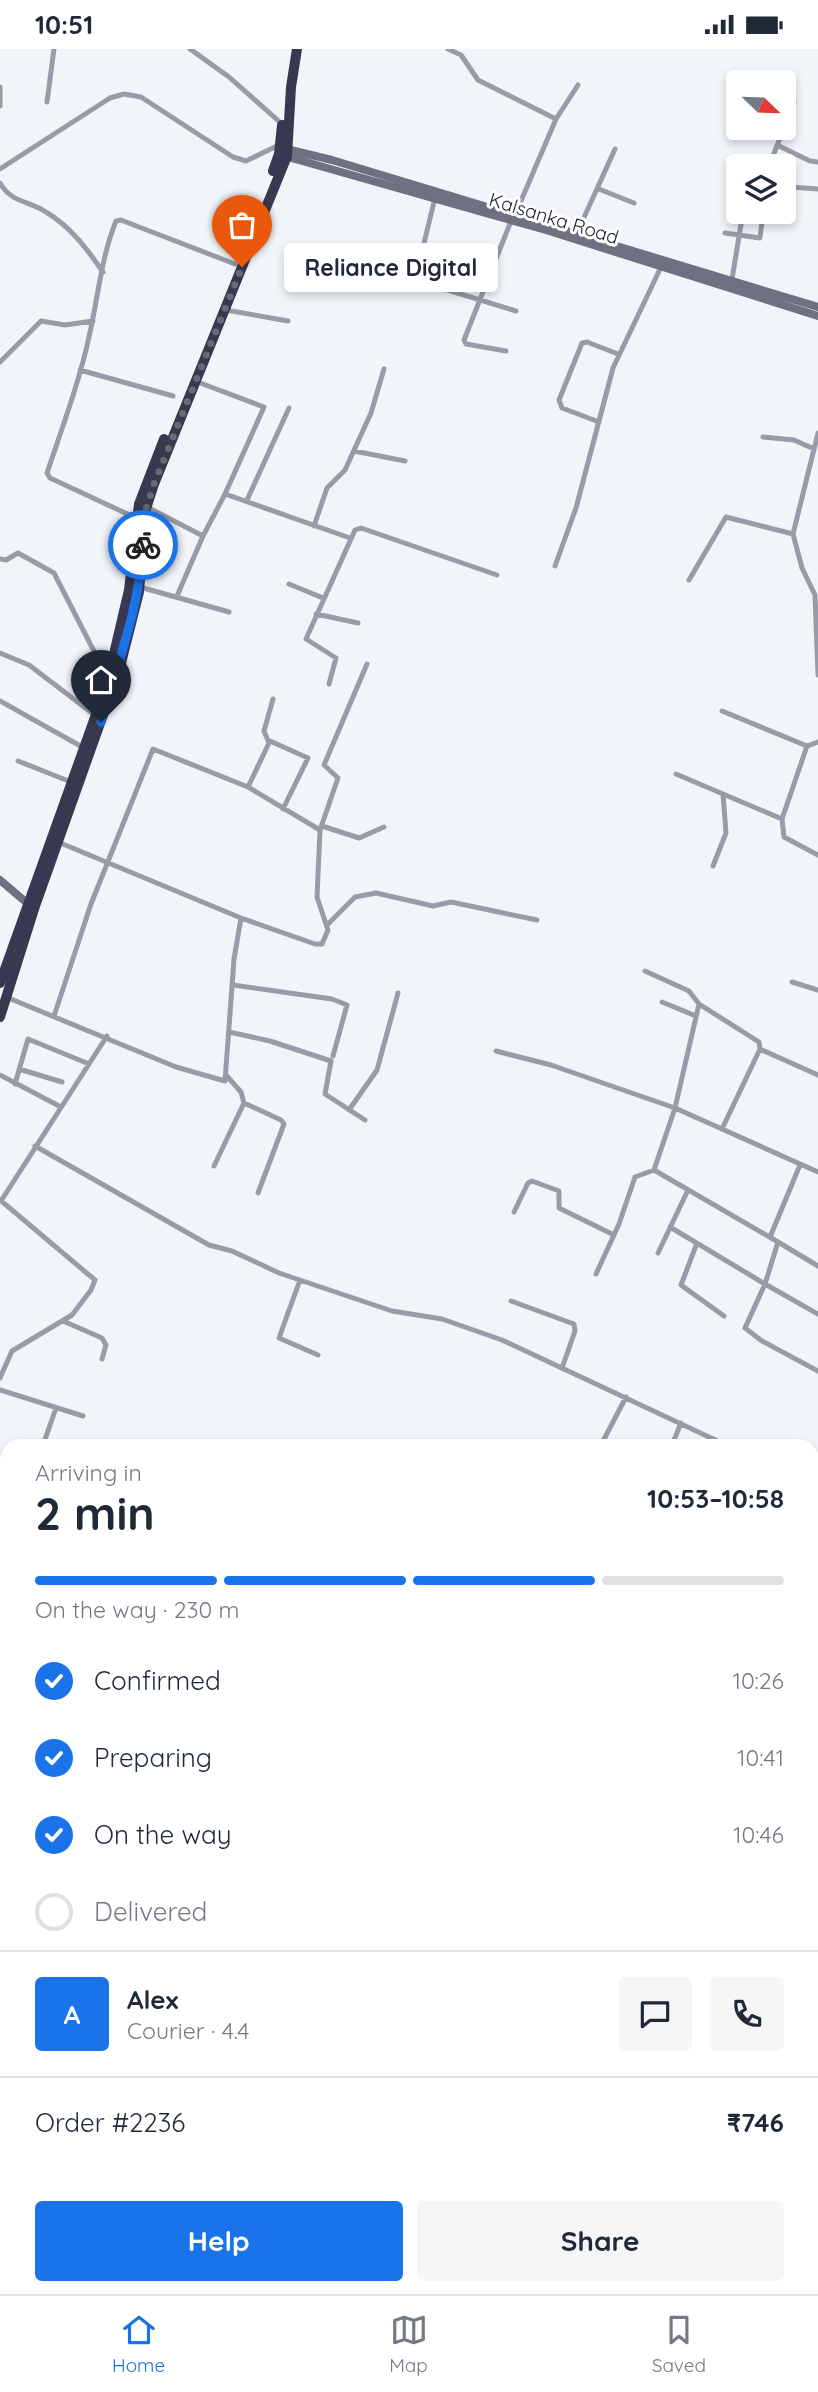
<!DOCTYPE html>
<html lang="en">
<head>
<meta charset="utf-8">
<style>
  :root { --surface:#fff; --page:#f6f6f7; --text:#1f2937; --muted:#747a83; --line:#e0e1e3; --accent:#1a73e8 }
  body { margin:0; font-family:Quicksand,sans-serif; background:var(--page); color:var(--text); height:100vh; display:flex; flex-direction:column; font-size:26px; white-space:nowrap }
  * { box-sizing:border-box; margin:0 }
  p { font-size:23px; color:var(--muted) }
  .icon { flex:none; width:38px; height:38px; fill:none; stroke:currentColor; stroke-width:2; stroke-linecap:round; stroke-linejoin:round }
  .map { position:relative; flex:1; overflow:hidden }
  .details { position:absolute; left:0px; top:1390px; width:819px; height:856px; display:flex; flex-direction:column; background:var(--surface); border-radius:21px 21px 0 0; box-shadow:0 4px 10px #0003 }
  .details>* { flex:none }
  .needle { width:46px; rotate:113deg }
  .buttons { position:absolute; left:726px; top:21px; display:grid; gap:14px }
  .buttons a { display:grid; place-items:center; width:70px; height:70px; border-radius:7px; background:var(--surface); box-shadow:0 4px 10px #0003; font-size:35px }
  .pin { position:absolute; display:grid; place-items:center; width:60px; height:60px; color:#fff; margin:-72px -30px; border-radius:50% 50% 50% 0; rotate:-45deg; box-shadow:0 0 7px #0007 }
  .pin .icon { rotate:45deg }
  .courier { position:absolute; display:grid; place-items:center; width:70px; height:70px; margin:-35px; border:5px solid #1a73e8; border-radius:50%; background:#fff; color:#222; box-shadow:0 2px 9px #0007 }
  .bubble { position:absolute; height:49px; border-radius:7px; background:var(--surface); box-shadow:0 4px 10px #0003; font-size:23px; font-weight:800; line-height:49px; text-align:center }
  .summary em { font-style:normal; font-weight:800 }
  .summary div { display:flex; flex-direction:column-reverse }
  .summary { display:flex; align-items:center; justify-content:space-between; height:119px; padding:0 35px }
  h1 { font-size:46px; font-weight:800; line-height:52px }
  .bar { display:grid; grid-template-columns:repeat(4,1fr); gap:10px 7px; align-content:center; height:84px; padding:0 35px }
  .bar i { height:9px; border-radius:5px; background:var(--line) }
  .bar .current { background:var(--accent) }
  .bar p { grid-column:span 4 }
  .line { display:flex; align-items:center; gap:18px; padding:0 35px; border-top:2px solid var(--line) }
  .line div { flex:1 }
  .round { display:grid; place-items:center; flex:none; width:74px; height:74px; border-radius:7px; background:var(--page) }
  ol { padding:0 35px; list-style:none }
  li { display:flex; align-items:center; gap:21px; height:77px }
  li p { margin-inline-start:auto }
  li .icon { padding:7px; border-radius:50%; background:var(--accent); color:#fff; stroke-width:4 }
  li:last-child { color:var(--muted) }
  li i { width:38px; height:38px; border:4px solid var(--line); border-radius:50% }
  .button { display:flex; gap:14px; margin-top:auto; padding:14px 35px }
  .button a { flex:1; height:80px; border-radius:7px; background:var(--accent); color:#fff; font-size:28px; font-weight:800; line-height:80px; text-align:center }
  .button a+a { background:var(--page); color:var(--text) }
  .status { display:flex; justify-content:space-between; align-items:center; height:49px; padding:0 35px; background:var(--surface); direction:ltr }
  .status svg { height:19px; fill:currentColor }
  .tab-bar { display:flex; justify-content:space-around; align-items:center; height:98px; border-top:2px solid var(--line); background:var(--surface); font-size:19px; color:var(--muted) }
  .tab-bar a { display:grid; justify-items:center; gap:4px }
  .tab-bar .current { color:var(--accent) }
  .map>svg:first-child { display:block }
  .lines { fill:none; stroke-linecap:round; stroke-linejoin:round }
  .street { stroke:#9a9ba8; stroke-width:5 }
  .secondary { stroke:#6f7082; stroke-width:8 }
  .highway { stroke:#383951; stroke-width:10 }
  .rail { stroke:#6d737a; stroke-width:2; stroke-dasharray:9 9; stroke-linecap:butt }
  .done { stroke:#656b73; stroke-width:7; stroke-dasharray:0 12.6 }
  .route { stroke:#1a73e8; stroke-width:9 }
  .labels { text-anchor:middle; stroke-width:6; stroke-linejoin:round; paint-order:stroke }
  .street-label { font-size:19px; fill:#1a212a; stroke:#fff }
</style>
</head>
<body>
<div class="status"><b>10:51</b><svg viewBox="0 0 49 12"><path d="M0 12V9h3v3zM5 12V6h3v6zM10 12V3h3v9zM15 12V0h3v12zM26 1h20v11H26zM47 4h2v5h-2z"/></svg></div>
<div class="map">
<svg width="818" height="2245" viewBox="0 0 818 2245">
  <rect width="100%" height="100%" fill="#f1f5fa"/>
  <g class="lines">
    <path class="street" d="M190,0l39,28 53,47
      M448,0l13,6 17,25 78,39 -41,96
      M0,38v19
      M47,53l7,-53
      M556,70l22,-34
      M784,78l10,-25
      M777,96l33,16 8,1
      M769,117l15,-38
      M0,120l110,-71 14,-4 17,3 92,60 13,4 33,-16
      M0,134c10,19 29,18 46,29 25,15 41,37 57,60
      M791,138l27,2
      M599,140l35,14
      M435,149l-20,82 101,31
      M577,184l38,-84
      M725,184l35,5 3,-26
      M732,230l11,-67
      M445,241l8,-23
      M226,261l62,11
      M506,302l-40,-7 -2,-4 47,-119
      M0,313l41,-41 24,4 28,-4
      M80,321l93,26
      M195,332l69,26 -39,87
      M599,373l-37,-14 -3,-8 23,-57 5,-1 31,12
      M818,384l-25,101 9,34 13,27 3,80
      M763,388l31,3 20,9
      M354,402l51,10
      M247,451l42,-92
      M145,457l58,30 22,-42 125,44
      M136,469l-86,-40 -3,-5c15,-45 32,-90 42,-136 9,-39 12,-79 27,-116l5,-1 114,44
      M314,477l13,-38 18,-18 26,-57 13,-44
      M0,510l6,1 12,-7 36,20 46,90 12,5
      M555,517l21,-58 37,-140 48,-101
      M689,531l37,-63 67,17
      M289,535l34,14
      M140,538l89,25
      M177,547l26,-60
      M316,565l42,9
      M0,604l29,12 67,51
      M329,635l7,-26 -30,-19 49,-109 6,-2 136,47
      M0,652l84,47
      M722,662l85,35
      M270,692l38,17 -25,51
      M18,712l53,21
      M676,725l106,45 25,-73 11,-4
      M248,738l21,-44 -5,-12 9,-32
      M782,770l2,18 34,18
      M322,777l37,12 25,-11
      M320,781l18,-52 -14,-13 43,-101
      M713,817l13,-33 -3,-39
      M328,875l27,-27 21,-4 57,13 18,-4 86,18
      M645,922l44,20 10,13 60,38 1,7 -38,80
      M792,933l26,8
      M233,936l99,14 15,6 -14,51
      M6,948l170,70 49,14 9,-122 7,-41 -183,-76
      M662,953l34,14
      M699,955l-24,104 -21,62 124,72
      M54,967l37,-112 62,-155 95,38 72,43 -3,67 11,33 -6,14h-7l-74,-26
      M229,983l41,9 61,20 -6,33 40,26
      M760,1000l58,26
      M496,1002l55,14 124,43 143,64
      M19,1020l43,13
      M0,1026l61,32
      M15,1035l13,-45 61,25
      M244,1054l37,17 3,4 -26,69
      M349,1061l28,-40 21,-77
      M35,1097l174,99 23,6 47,22 113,38 50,8 60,21 224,105
      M214,1117l30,-63 -3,-11 -15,-17
      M0,1151l95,80 -4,10 -19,25 -60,36 -12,27
      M1,1152l106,-165
      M514,1163l14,-29 4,-2 27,10v17l55,27
      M670,1178l95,57 13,-42 40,24
      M770,1188l30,-72
      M697,1194l-16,42 43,31
      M658,1204l30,-63
      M596,1225l23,-50 16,-47 19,-7
      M300,1231l-21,58 39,17
      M511,1252l63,23 1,7 -13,37
      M818,1265l-53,-30 -20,44 17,13 56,30
      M63,1272l39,17 4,7 -4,14
      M0,1341l83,26
      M43,1396l13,-37
      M427,1396h3
      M601,1396l25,-48
      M672,1396l9,-22
      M812,1441l6,4
      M812,1497l6,-11
      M0,1597h7
      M812,1606l6,3
      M0,1654l7,1
      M812,1724l6,4
      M0,1745l7,2
      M812,1869l6,1
      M0,1889l7,1
      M0,1942l7,-17
      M0,1943l7,6
      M0,2004l4,1
      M812,2043l6,2
      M812,2101l6,-4
      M493,2245v-7
      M596,2245l3,-7"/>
    <path class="secondary" d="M282,99l50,12 486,147
      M281,106l265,75 272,86
      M0,831l27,23"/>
    <path class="highway" d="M273,122l6,-17 3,-29
      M107,635l22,-94 10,-86 25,-65
      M0,934l98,-274
      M0,968l35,-111 85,-239 19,-75 6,-80 9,-28 133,-328 4,-69 6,-38"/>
    <path class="rail" d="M0,1604h7
      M812,1773h6"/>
  </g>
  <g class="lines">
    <path class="done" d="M143,496l2,-33 9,-28 88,-217"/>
    <path class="route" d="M101,673c17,-62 38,-111 42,-177"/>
  </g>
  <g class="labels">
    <g class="street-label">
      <text transform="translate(554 169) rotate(17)" y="7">Kalsanka Road</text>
    </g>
  </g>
</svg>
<div class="buttons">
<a><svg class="needle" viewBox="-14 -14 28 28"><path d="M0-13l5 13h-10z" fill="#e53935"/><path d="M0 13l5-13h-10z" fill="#747a83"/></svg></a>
<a><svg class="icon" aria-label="layers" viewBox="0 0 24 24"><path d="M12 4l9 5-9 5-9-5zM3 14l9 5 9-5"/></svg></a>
</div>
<div class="pin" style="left:242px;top:218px;background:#ea580c"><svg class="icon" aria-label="bag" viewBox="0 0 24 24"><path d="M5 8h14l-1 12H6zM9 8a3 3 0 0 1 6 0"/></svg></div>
<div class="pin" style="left:101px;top:673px;background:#1f2937"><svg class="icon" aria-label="home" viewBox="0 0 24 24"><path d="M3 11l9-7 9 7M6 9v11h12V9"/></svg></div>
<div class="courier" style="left:143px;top:496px"><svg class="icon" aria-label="bike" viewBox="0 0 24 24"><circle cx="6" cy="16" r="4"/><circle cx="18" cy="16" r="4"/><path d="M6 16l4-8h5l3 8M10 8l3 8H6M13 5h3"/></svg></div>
<div class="bubble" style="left:284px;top:194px;width:214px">Reliance Digital</div>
<section class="details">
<div class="summary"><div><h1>2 min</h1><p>Arriving in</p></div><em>10:53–10:58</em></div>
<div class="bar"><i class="current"></i><i class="current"></i><i class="current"></i><i></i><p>On the way · 230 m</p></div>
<ol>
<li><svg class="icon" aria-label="check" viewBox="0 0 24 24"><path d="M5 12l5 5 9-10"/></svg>Confirmed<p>10:26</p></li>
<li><svg class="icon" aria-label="check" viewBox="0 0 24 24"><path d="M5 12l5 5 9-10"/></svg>Preparing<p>10:41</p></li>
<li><svg class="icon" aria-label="check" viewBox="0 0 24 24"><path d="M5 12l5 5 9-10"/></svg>On the way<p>10:46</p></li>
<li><i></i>Delivered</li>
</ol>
<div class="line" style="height:126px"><b class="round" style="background:var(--accent);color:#fff">A</b><div><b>Alex</b><p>Courier · 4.4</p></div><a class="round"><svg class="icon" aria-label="chat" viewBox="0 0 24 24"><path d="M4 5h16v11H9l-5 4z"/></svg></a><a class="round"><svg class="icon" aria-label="phone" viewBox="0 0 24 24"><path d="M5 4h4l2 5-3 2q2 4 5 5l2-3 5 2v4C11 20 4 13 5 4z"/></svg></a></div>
<div class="line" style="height:91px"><div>Order #2236</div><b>₹746</b></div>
<div class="button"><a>Help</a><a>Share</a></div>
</section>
</div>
<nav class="tab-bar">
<a class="current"><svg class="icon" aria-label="home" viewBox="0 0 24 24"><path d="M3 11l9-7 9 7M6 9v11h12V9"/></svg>Home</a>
<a><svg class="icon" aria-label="map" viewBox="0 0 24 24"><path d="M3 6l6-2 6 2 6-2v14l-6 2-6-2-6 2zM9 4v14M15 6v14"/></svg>Map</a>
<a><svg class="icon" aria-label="saved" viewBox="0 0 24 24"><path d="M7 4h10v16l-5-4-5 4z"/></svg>Saved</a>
</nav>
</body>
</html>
